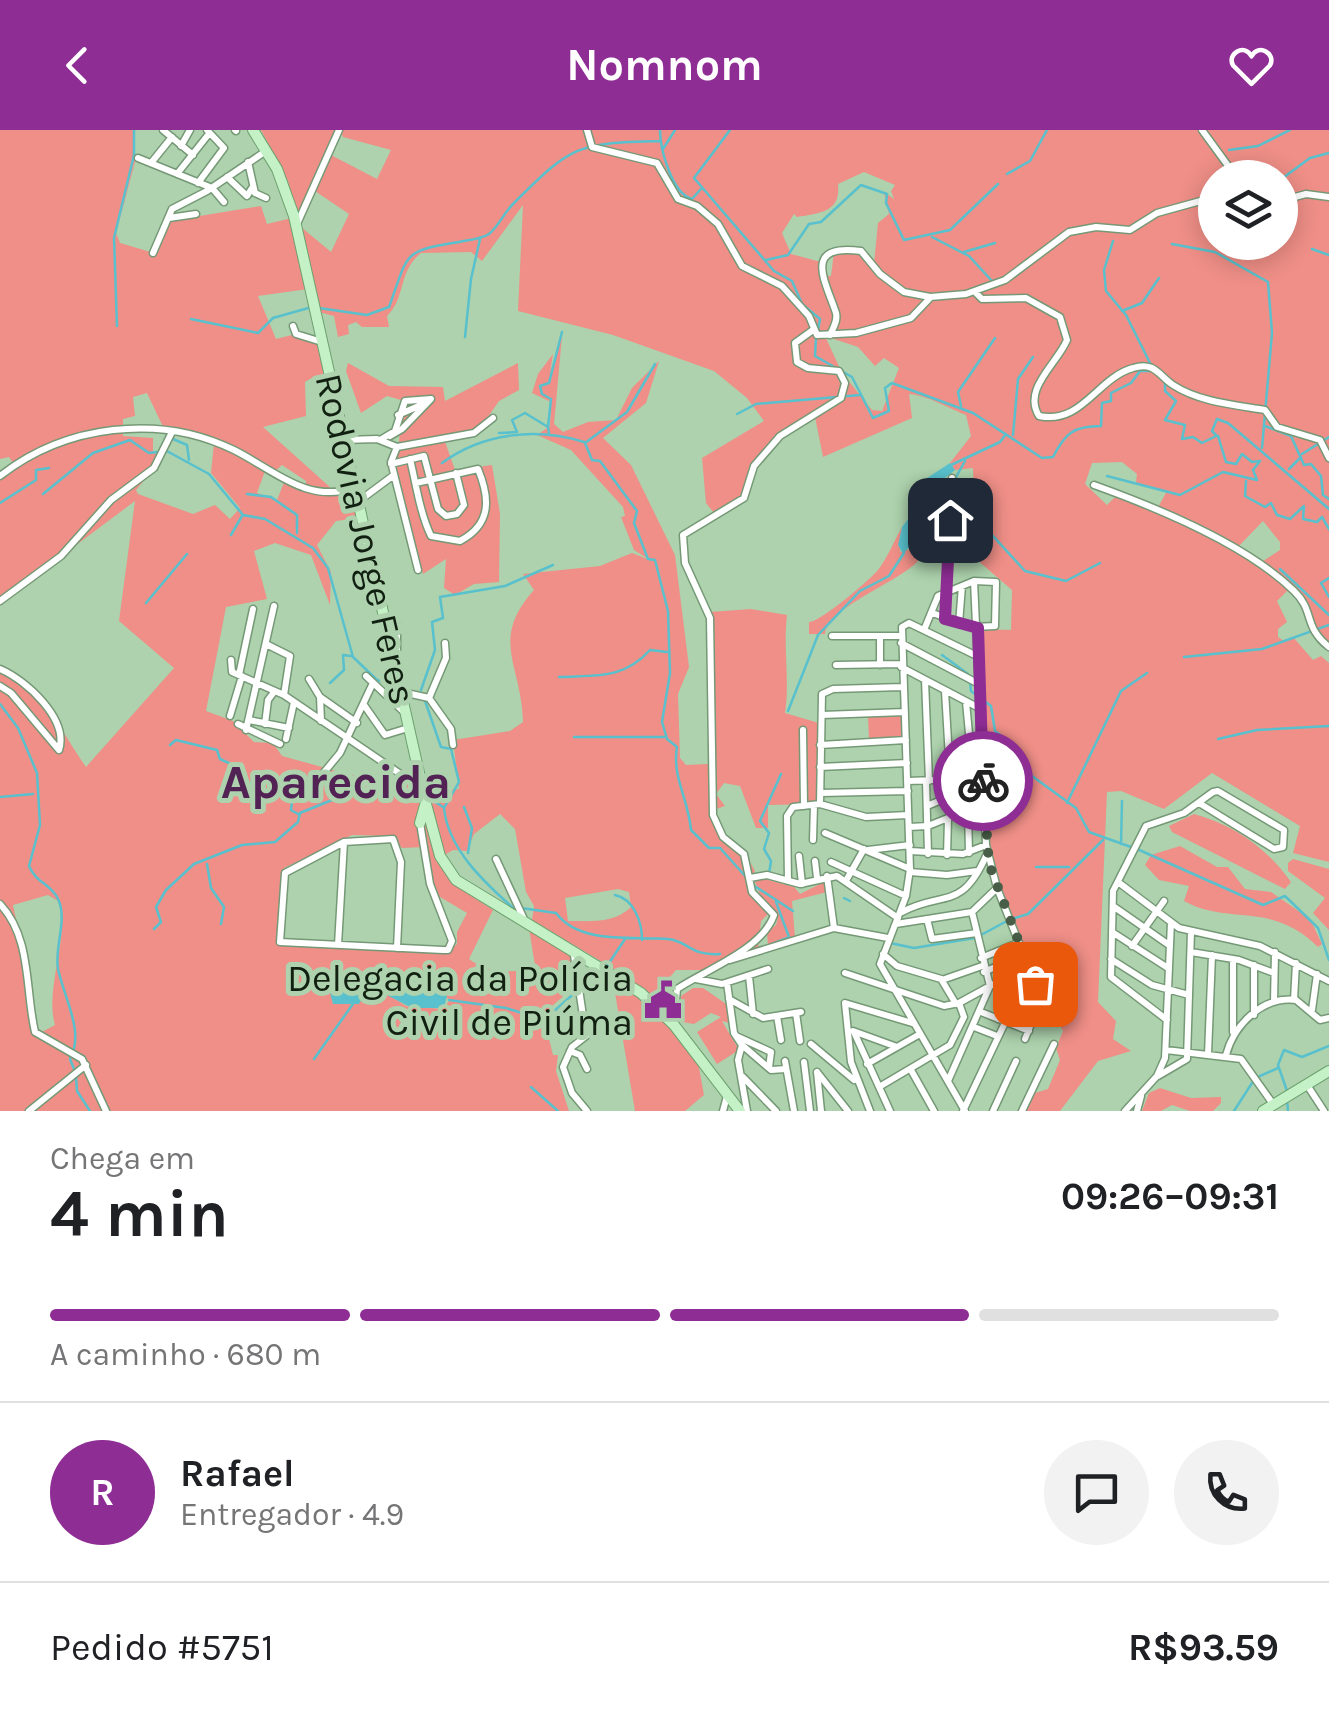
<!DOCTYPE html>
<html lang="pt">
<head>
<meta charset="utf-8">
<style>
  :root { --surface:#fff; --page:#f2f2f2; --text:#202124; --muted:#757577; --line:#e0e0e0; --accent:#8e2d94 }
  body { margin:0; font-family:Karla,sans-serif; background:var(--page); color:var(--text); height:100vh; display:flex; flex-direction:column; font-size:38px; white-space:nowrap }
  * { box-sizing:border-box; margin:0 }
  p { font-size:32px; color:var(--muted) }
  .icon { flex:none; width:55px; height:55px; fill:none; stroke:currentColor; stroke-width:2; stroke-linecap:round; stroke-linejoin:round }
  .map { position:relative; height:981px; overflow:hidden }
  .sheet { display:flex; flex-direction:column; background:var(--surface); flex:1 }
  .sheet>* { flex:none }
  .controls { position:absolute; left:1198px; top:30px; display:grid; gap:20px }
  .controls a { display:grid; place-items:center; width:100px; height:100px; border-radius:50%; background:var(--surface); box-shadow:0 5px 25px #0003; font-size:50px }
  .pin { position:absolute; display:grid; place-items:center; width:85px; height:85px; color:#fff; margin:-42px; border-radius:20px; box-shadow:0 5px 15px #0006 }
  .courier { position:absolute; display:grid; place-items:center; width:100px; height:100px; margin:-50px; border:8px solid #8e2d94; border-radius:50%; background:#fff; color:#222; box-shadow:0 2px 12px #0007 }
  .summary em { font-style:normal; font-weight:700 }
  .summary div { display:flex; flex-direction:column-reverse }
  .summary { display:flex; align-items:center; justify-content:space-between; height:170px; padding:0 50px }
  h1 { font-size:65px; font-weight:700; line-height:75px }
  .bar { display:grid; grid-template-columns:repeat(4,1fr); gap:15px 10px; align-content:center; height:120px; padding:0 50px }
  .bar i { height:12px; border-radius:8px; background:var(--line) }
  .bar .selected { background:var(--accent) }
  .bar p { grid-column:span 4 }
  .line { display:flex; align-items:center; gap:25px; padding:0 50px; border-top:2px solid var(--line) }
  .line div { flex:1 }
  .round { display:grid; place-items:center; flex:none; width:105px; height:105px; border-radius:52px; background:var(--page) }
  header { display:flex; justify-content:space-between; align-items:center; height:130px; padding:0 50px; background:var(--accent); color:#fff; font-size:45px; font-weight:700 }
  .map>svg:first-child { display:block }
  .green { fill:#ef8f87; fill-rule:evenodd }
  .water { fill:#58c1cd }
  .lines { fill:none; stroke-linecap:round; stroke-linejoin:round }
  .stream { stroke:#58c1cd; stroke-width:2.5 }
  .minor-casing { stroke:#759976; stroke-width:9 }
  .major-casing { stroke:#6ca16e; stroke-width:12 }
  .minor { stroke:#fff; stroke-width:6 }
  .major { stroke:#c4f1c6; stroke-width:10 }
  .done { stroke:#485e48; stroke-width:10; stroke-dasharray:0 18 }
  .route { stroke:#8e2d94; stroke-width:12 }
  .labels { text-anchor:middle; stroke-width:10; stroke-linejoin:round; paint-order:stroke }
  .street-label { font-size:38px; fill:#122012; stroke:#add2ad }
  .poi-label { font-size:38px; fill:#122012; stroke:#add2ad; text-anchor:end }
  .district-label { font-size:48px; font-weight:bold; fill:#512253; stroke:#add2ad }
</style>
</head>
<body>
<header><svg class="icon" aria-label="back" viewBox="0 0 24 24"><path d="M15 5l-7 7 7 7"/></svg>Nomnom<svg class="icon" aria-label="heart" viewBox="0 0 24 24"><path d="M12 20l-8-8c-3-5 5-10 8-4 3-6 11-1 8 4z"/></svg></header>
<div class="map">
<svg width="1329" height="981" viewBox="0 0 1329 981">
  <rect width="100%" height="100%" fill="#add2ad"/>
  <path class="green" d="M0,0h135v32l-19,71 4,10 34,10 15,-32 92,-15 6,18 25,-6 16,71 -50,7 18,43 16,-4 27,6 9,42 -13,-7 -10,6 1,34 -43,11 69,62 20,-1 7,30 -23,3 -19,24 14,27 -1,33 -19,-50 -36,-12 -21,8 13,48 -41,8 -20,104 27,10 21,21 19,1 9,13 69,19 68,9 17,74 20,28 37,24 -24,49c19,14 44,16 66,7l-6,-38 52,29c0,33 -19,37 -38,58l10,40h5l-2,16 13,40h-569v-443c39,15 63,66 86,99l88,-99 -55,-47 16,-120 -135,101v-127l13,-12 -4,-6 -9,2zM147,263l19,40 48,10 -3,30 29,35 -10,11 -15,-14 -22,9 -55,-20 -2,-4 25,-30 -8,-9v-13l-30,-2v-17l12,-3 -2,-19zM282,335l24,16v10l-21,-11 -8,20 -20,-7 8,-22 7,3zM352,705l39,1 11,12 23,-1 10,47 32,19 -10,19v12l-11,10 -169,-9 7,-77zM48,765l10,6c13,37 -14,86 -3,124l-13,7 -10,-5 -3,-47 -16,-75zM349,844l10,30h-26l-5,-24zM383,846c29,1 51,-2 66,25l-6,8 -37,-3 -27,-18z
    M261,0h76l-8,24 48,25 14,-29 -48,-13 -3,-7h989v518l-19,-16 -2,-27 -21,-14 -10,10 10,21 -9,7v8l6,4 9,-4 20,23 8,-4 8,7v199l-36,-9 7,-27 -88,-53 -48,36 -43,-18 -14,1 -9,210 18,19 -3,18 18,12 -33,10 -38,50h-39l10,-23 4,5 13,-4 12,-29 -4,-12 7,-17 -27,-48 -46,-122 -11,-232 32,1 1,-40 -36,-31 -3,-91 -18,2 -5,-7 21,-27 -5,-21c-15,-6 -43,-21 -57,-21l3,24 -89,39 -8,-40c-37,14 -59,41 -68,79l-33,17 -8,-10 -4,-45 62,-37 -17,-23 -33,-27 -101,-36 -95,-24 5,-106 -41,56 -11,-9 -50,1c-23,18 -15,45 -34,63l2,11h-27l-6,-5 -8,3 1,9 -11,3 -4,-21 -15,-4 -31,-131zM864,42l31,13 -4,6 3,8 -10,-7 5,22 -11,9 -4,41 -17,-15 -23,3 -3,24 -10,-1v-13l-30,-8 -9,-21 12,-19 3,3c24,-4 44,-5 41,-33zM1215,48h65v64h-65v-30l-9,-13 9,-5zM315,61l34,23 -18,38 -30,-25v-11zM825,206l33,11 17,19 9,-8 15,10 -17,43 -10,-1 -30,-37zM1122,332l15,12 -1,9 31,8 -11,20 -37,-18 -12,12 -22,-21 7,-21zM1263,391l17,21v8l-20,13 -24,-14z
    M562,206l-8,88 9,8 25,-10 28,-2 16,-32 27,-27 -13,42 -43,35 28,27 44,90 14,112 -11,27 2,64 6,7 22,-1 2,-152 41,-3 36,6c-4,34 3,66 -2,98l37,11 -1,80 -53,1v23h-12l-16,-42 -16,-3 -8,11 9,12 -12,4c10,34 30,36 42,61l-7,11 13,15 -6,-15 6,-4 33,9 6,7 26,-13 1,11 -35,9 3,37 -27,8 -1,-14 9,-7 2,-8 -16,-17 8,12 -9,9 -3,28 -51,21h-31l-24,28 -23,-20 -97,-58 2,-14 -8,-14 -11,-63 -15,-15 -26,20 -7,17 -14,-1 -10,6 -17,-64 33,-3 -6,-49 57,-9 13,-9c-1,-57 -34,-82 11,-132l-11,-16 77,-8 32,-13 18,7 -16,-10 -13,-33 4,-1 -2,-9 -52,-57 -34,-15 13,-9 1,-24 -19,-9 6,-19 15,-20 -3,19zM618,759l11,3 2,15c-17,17 -41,14 -63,14l-3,-23z
    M348,233l41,23 54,1 2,14 73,-38 1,27 -20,11 -22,32 -34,3 12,34 37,-5 8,49 -1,68 -25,2 -19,11 -11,-7 2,-29 -23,15 -32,-126 8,-4 2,-44 -14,-4 -26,17 -15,-42z
    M902,397l-2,25 11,-3 14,-17c-4,9 -1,23 -8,30 -19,20 -90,46 -92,72h-16v-12c10,1 61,-42 69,-52 10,-13 16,-29 24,-43z
    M901,585l1,23 -33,1 -1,-22z
    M1194,684c40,11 73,34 97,68l-6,7 -113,-57 -3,-6z
    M1180,716l37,21h11l17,22 26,3 39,27 12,25 -4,3c-47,-47 -89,-21 -134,-46l5,-15 -30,-6 -14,-15 6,-10z
    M1293,729l36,10v61l-16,-17 12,-15 -37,-27v-8z
    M612,845l40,31 51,60 -4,2 5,27 -19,16h-50z
    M693,858h10l26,18 4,18 -11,-3 17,29 -22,14 -20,-32 24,-15 -10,-4 -17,11 -11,-2 -2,-26z
    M1160,958l31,10 30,-1v6l-8,8h-23l-18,-6 -11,6h-19l7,-18z"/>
  <path class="water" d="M950,333l5,7 -10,8 -8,39 -34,37 -5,-9 4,-18 16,-21 6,-26z
    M349,844l23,1 2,5 -15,24h-26l-6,-23z
    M383,846l40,2 26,9 -5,21h-32l-31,-16z"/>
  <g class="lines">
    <path class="stream" d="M660,0c0,19 12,64 32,69l9,-10
      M730,0l-36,48 80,93 18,10 10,23 18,15 -2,11
      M663,19l12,-19
      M1229,20l29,-4 32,-16
      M1007,44l23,-13 17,-31
      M1280,50l30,-22 19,-5
      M932,107l37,19 23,25
      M1113,111l-9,29 2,21 20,24 25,50
      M1172,114l43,8 53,30 4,51 -10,115
      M1312,119l17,6
      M964,122l31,-9
      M766,130l22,-5 21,-31 12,-2 40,-37 26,9 -1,9 18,37 46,-10 48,-46
      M319,178l48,7 22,-8c20,-54 12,-56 70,-65 9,-2 23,-3 30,-8 9,-7 15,-21 24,-30 59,-59 63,-61 147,-63
      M1122,181l20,-8 17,-25
      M191,189l67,14 15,-15 39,-11
      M117,196l-3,-88 20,-83v-25
      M465,207l6,-58 9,-40
      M816,208l-1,18 37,21 21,41 16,-7 -4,-23 7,-5 81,30 69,45 11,-1c12,-24 21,-31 48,-31l1,-23 9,-2v-8l20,-10 9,-12h13
      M1165,250v11l11,10 -11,19 20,5 -3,14 11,-2 9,6 14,-7
      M961,276l-3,-14 37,-54
      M737,284l19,-10 104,-9
      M1265,296l26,10 13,29 7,-1 10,12 2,19 6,4
      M548,297l3,-28 -9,-5 -2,-8 9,-3 13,-51
      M499,303l18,-1 -5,-12 13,-7 23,14 1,7
      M1013,305l5,-56 15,-22
      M1216,305l-4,-4 5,-12 11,4 101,86
      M173,309l14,6 2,15
      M585,313l7,17 8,1 37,50 -3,12 14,36 7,1 13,51 2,62 -8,49 5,17 10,8c-5,31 11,50 14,83l18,18h11l27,30
      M585,313l42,-31 28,-48
      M165,320l44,24 34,41 22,4 48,29 15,20 25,89 23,22 20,10
      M1302,324l27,-17
      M965,331l-9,16 5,24 64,70 41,10 34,-18
      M442,333c40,-30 94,-36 142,-21
      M949,336l51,-24 6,-8
      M1289,339l12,-12
      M1107,346l73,19 43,-23 34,8 -4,-10 7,-9 -8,1 -10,-8 -6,10 -10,-2 -8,-26
      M1246,351l-1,15 20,11 6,-4 6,12 13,4 14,-13 -1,13 14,3 5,-5 7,12
      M43,364l50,-41 37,-13 19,13 8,-1
      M247,364l24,3 26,18v18
      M0,373l36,-23v-10l13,-2
      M231,405l11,-19
      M1280,439l49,46
      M1329,448l-8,5 8,14
      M146,473l41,-49
      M942,525l26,19
      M1184,527l78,-8 67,-24
      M559,547c36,-2 64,3 91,-27l17,2
      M970,551l1,10 20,15 4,25 21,16 16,29 44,32 13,24 42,15
      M330,553l14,-13 -1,-15 8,1
      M421,560l14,-40 -3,-28 11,-4 -3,-21 65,-11 48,-21
      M424,568l17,49 10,2 8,33 -15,26c4,41 40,74 69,100
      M0,574l18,24 19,45 3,52 -11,41c7,17 22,18 29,33 10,21 -4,48 0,70 6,29 27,63 12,90l4,10
      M788,581l30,-76 42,-44 29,-15 15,-23
      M574,607h90
      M1218,609l39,-9 72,-4
      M170,615l6,-5 41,10 3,9 13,6 5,19 37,-2 18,11 -2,17 7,4
      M987,632l32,18 12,-4
      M0,667l33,-3
      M429,668l14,9
      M1067,673l54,-112 26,-18
      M464,677l8,21 -4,25
      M1121,714l1,-43
      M1137,719l126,56 22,-9 33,32 11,32
      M207,734l4,24 13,19 -3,17
      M1036,737h33
      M769,744l2,-13 -7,-12 5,-16 -9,-12 21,-47
      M753,755l40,26
      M615,765c19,4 27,27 27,45
      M844,768l6,3
      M776,772l13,35
      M521,778l35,5c24,32 76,23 112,26 21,2 21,17 52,15
      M1012,789l16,-5 75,-74
      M154,799l7,-7 -5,-15 10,-17 28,-26 48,-19 33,-3 23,-20 2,-9 32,-13 13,-18 45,4 31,11
      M981,805l26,-14
      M890,813l24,5 61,-10
      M772,814l15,-6
      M607,836l18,-27
      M583,856l18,-15
      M449,870l57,8 38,12 34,-30
      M314,929l41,-58
      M1260,946l18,-8
      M76,947l1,14 13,20
      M531,957l27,24
      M1287,961l-9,-26 6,-15 18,7 27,-11
      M1287,969l1,12
      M1234,981l18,-28"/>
    <g class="minor-casing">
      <path id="minor" d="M163,0l30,25
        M235,0l1,1
        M587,0l5,17 65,16 21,36 19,7 21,18 24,42 40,20 27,30 8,19 39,-2 55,-15 19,-20
        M1202,0l35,48
        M181,16l9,-16
        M138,28l74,30 12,14
        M248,32l7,31 11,5
        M151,33l21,-26
        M177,44l31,-39
        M227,47l20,19 5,-8
        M198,53l26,-35 -17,-18
        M1280,71l26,-7 23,3
        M169,88l27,-4
        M297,94l42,-94
        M153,123l19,-44 35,-18 59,-40
        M975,162l7,7 44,-1 34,19 7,23c-10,24 -45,49 -28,76 43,9 58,-38 94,-48 22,-7 26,8 40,17 26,17 62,20 92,25l12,17 43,13 9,18
        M293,196l3,8 26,8
        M830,205c3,-7 8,-14 6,-22 -10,-31 -35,-70 25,-62l19,23 24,18 26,5 36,-3 39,-14 64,-48 27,-5 34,3 27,-17 58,-16
        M398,285l30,-13
        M344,310l33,-1 20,8 77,-14 19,-15
        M380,310l15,-9 10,-30 26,-2 -29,30 -12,7
        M397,317l-6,15 27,108
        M410,329c6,25 10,54 21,77l29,5c32,-17 30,-43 18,-72l-62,14
        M391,334l33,-8 14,53 8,7 11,-2 7,-9 -8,-32
        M0,346c65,-51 159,-63 234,-26 40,20 73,54 120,38
        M1094,355c64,23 152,59 200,106 21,20 9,36 35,56
        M359,371l35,-26
        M0,471l61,-45 50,-56 43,-32 18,-36
        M945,489l7,-141
        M397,494v46
        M959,494l3,-38
        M924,500l14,-34 36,-15 22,1 -1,44 -21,1 -42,-14
        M832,506h67
        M880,507v28
        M901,513l78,41
        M268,515l22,11 -6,39
        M231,530l1,12 52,23 137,93
        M836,535l65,-1
        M901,537l80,42
        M0,539c26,11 69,50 59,81
        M239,545l14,-66
        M366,546l39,37
        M309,549l11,18 37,26
        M925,550l4,101
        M0,556l11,7 48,57
        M945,561l5,83
        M402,562l27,6 22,31 2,16
        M320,567l1,24
        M429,568l17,-40 -1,-15
        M966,572l6,63
        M364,575l21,30 23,-7
        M822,585l83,-3
        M230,586l12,-40
        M249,590l40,8
        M238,594l42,20
        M265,594l3,-24 6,-8
        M246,600l28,-124
        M803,600l1,76
        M286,609l8,-37
        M820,615l86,-5
        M820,637l87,-4
        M908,651l26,-1 49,-16
        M926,651l2,73
        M821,663l87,-2
        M306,664l34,-41 32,-68
        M820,674l2,-110 11,-5 70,-2
        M927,676l57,-24
        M968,680l1,43
        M909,697l19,-1 57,-23
        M825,703l85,36
        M813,710l1,-35
        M868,720l42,-5
        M910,721l53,3 23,-9
        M947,725l1,-36
        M799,726l3,28
        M496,729l27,58
        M815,731l2,17
        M831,732l75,34
        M910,742l37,3 30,-4
        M827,746l7,52
        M750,748l17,-3 33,9 37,-8 61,42
        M847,749l17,-30
        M788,751l-1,-65 6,-9 27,-3 46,13 42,-2
        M1118,752l61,46 81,18 69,35
        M0,774c32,34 25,86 35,128l47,27 24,52
        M1113,776l56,39
        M902,782c41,-22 59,0 84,-56
        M927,789l5,20 45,-6
        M896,794l76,-12 24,-23
        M1112,802l56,36
        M338,815l6,-103
        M1132,816l32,-45
        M397,818l4,-86 -8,-23 -49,3 -59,31 -5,69 163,8h5l4,-9 -22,-57 -10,-61
        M1191,822l48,8 35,13
        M883,824l14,12 44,13 15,25
        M574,825l12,81 -14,11 -9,20 9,26 15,18
        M981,828l37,-15
        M1111,829l41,26 37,10
        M1233,829v73
        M730,830l104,-32 54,10
        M984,842l39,-17
        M845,843l99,33 15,-3 31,-17 -18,-74
        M749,846l4,38
        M696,849l26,5 46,-15
        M942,850l40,-14
        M727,853l7,50 8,12 -4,15 9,51
        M995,854l44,20 -14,35
        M729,869l34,19 38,-6
        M1294,870l2,-37
        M1274,872l1,-50
        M1013,876l23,10
        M1312,880l5,-36
        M981,882l48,19
        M796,883l4,28
        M1254,885v-50
        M777,886l4,24
        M998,889l11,-27
        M1167,890l-56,-43 2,-86 33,-65 38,-13 29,-21 5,-1 66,39 -1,17 -9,2 -75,-46
        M674,892l3,-33c28,-19 85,-39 97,-74l-22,-23 -8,-38 -21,-17 -10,-22 -3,-197 -25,-55 -2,-28 61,-37 10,-32 26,-30 61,-38 4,-15 -6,-12 -31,-3 -11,-6 -2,-19 18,-13
        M974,897l23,9
        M853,901l44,16
        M854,902l36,79
        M736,906l35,16 -2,16
        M811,914l43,36
        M742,915l29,25 15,-1
        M1166,920l75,9 32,45
        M570,921l10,4 7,14
        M1208,924l4,-99
        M1226,925c8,-30 36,-59 70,-55l24,20 9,-2
        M785,931l9,50
        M804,932l6,49
        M867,934l53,-30
        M911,940l23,41
        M817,942l31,39
        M817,942l4,39
        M1158,946l29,-17 4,-128
        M743,947l33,34
        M948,951l42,-95 38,-19
        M1307,955l17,26
        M879,957l71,-42 14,-28 -5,-14
        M29,981l57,-46
        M723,981l4,-15
        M870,981l-19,-49 -6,-59 67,20
        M963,981l50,-105 22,-23 -38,-95 -11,-43 -12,-264
        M965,981l-85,-147 26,-68 4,-27 -8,-242 7,-4 70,34
        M993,981l23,-50
        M1022,981l32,-67
        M1125,981l32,-35 8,-18 6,-136
        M1137,981l4,-15"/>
    </g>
    <g class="major-casing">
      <path id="major" d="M253,0l24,39 17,47 132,588 14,52 16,24 185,113 33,32 66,86
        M420,693l5,-18
        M1263,981l66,-40"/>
    </g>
    <use href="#minor" class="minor"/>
    <use href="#major" class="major"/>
  </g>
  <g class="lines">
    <path class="done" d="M983,651l6,83 46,120"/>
    <path class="route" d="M950,390l-5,99 33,9 5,153"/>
  </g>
  <defs>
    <g id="civic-bare" transform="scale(3)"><path d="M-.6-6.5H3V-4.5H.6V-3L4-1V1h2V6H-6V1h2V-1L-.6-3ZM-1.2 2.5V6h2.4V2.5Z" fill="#8e2d94" stroke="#add2ad" stroke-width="2.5" paint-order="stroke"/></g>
  </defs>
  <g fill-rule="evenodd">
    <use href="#civic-bare" x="663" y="870"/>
  </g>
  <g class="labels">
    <g class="street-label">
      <text transform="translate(366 409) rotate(77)" y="13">Rodovia Jorge Feres</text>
    </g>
    <g class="poi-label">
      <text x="633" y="861">Delegacia da Polícia<tspan x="633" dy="44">Civil de Piúma</tspan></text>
    </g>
    <g class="district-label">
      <text x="336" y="668">Aparecida</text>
    </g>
  </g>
</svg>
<div class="controls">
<a><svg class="icon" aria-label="layers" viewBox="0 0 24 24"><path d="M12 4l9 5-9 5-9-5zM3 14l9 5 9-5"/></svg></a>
</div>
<div class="pin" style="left:1035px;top:854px;background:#ea580c"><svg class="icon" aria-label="bag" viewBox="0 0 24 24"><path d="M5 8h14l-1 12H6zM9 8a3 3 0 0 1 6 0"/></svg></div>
<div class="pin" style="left:950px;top:390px;background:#1f2937"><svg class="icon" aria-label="home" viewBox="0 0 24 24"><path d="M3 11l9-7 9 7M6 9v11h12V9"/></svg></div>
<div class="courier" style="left:983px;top:651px"><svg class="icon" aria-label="bike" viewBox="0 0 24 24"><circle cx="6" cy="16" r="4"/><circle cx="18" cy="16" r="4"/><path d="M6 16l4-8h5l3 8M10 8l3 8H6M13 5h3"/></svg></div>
</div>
<section class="sheet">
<div class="summary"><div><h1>4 min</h1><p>Chega em</p></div><em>09:26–09:31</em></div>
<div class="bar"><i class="selected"></i><i class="selected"></i><i class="selected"></i><i></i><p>A caminho · 680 m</p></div>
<div class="line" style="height:180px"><b class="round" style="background:var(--accent);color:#fff">R</b><div><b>Rafael</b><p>Entregador · 4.9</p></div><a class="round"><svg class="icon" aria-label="chat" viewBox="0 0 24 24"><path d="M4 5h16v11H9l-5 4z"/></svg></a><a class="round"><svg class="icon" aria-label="phone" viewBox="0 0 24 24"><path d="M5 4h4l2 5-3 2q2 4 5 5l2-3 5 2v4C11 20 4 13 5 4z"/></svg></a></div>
<div class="line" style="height:130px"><div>Pedido #5751</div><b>R$93.59</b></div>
</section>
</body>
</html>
